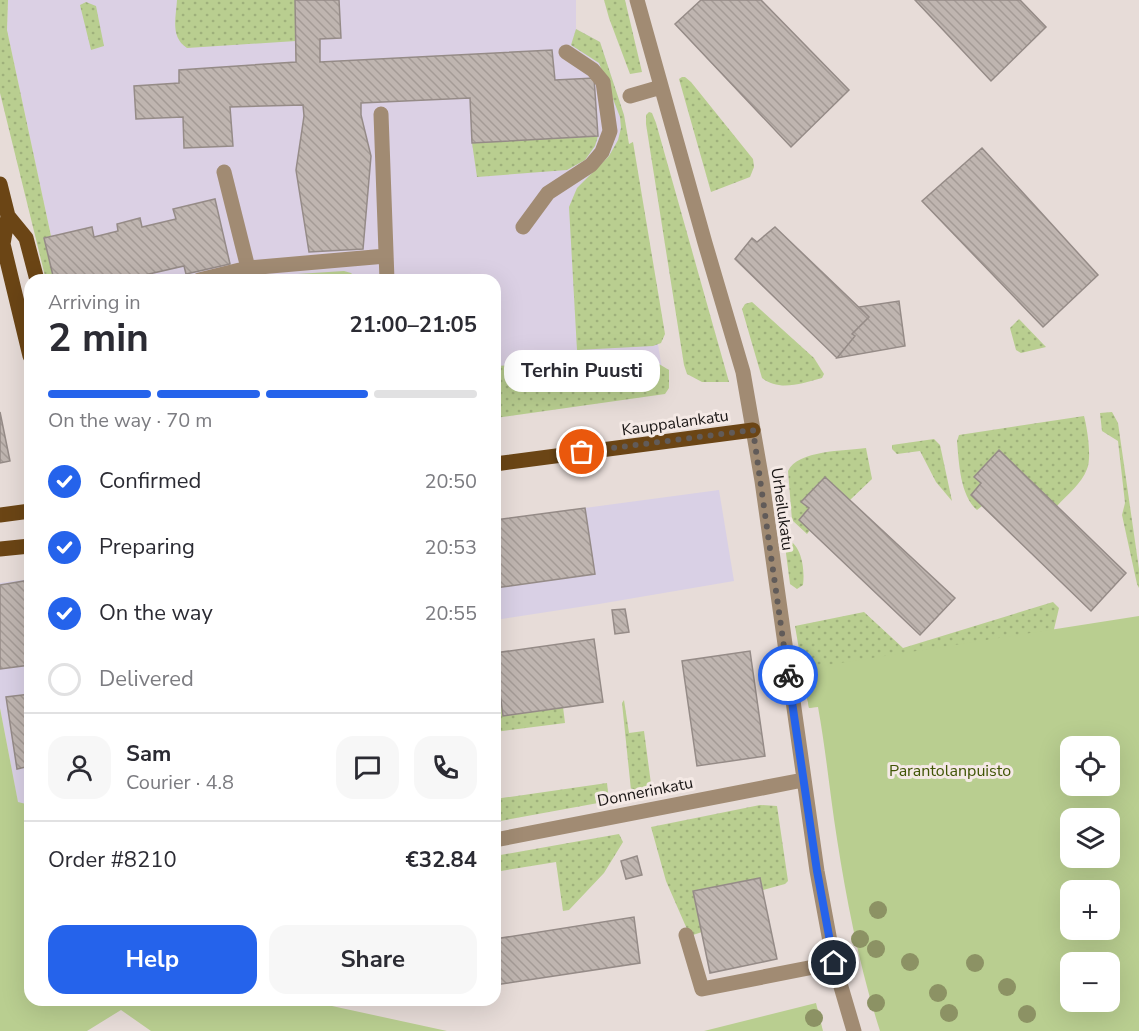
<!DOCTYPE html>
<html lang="en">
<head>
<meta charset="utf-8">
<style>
  :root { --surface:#fff; --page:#f7f7f7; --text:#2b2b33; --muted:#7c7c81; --line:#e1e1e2; --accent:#2563eb }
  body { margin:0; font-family:"Nunito Sans",sans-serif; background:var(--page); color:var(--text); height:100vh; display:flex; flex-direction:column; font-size:22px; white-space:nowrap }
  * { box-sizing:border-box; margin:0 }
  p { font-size:20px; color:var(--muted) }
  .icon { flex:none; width:33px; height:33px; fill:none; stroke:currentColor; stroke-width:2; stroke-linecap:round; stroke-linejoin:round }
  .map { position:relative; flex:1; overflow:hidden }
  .sheet { position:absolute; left:24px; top:274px; width:477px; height:732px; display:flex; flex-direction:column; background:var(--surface); border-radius:18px; box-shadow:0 6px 24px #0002 }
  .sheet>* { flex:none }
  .fabs { position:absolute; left:1060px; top:736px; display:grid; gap:12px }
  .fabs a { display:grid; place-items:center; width:60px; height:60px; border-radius:12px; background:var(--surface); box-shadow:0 6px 24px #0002; font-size:30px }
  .pin { position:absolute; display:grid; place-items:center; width:51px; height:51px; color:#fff; margin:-26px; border:3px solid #fff; border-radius:50%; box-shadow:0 2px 6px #0007 }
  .courier { position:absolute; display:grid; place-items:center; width:60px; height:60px; margin:-30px; border:4px solid #2563eb; border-radius:50%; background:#fff; color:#222; box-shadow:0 2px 8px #0007 }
  .bubble { position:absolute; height:42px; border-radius:18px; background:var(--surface); box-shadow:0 6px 24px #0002; font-size:20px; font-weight:700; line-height:42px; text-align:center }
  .head em { font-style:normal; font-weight:700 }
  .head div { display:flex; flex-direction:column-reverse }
  .head { display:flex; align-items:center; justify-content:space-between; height:102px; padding:0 24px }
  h1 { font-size:39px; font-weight:700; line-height:45px }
  .bar { display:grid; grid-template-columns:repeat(4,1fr); gap:9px 6px; align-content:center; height:72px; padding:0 24px }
  .bar i { height:8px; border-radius:4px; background:var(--line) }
  .bar .active { background:var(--accent) }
  .bar p { grid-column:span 4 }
  .line { display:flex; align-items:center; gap:15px; padding:0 24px; border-top:2px solid var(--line) }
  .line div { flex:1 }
  .round { display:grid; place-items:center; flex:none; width:63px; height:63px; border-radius:18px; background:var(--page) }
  ol { padding:0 24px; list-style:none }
  li { display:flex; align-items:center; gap:18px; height:66px }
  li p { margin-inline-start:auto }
  li .icon { padding:6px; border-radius:50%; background:var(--accent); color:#fff; stroke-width:4 }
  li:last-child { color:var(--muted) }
  li i { width:33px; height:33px; border:3px solid var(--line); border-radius:50% }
  .button { display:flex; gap:12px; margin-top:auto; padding:12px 24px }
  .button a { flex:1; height:69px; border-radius:18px; background:var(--accent); color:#fff; font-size:24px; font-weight:700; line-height:69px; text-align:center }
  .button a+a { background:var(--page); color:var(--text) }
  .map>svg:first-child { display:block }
  .commercial { fill:#d9d0e5 }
  .education { fill:#dbd0e4 }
  .grass { fill:url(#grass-dots) }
  .green { fill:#b9ce90; fill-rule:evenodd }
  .building { fill:url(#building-back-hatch); stroke:#958b87; stroke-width:1.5 }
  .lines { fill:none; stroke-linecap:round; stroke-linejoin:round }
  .minor { stroke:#a18b73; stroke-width:15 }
  .major { stroke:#6b4515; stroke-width:15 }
  .tree { fill:#8c9264 }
  .done { stroke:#615b59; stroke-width:6; stroke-dasharray:0 10.8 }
  .route { stroke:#2563eb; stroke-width:8 }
  .labels { text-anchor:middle; stroke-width:6; stroke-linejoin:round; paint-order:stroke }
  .street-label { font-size:16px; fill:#191514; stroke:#f4e9e5 }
  .park-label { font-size:16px; fill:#415506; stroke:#f4e9e5 }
</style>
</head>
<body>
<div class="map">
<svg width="1139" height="1031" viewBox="0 0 1139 1031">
  <defs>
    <pattern id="grass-dots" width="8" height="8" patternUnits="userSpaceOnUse" patternTransform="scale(1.5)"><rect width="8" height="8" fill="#b9ce90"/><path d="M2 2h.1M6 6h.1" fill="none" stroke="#9eb07b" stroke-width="1.8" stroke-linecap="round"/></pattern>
    <pattern id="building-back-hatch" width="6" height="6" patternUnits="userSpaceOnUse" patternTransform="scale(1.5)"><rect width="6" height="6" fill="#bfb5b0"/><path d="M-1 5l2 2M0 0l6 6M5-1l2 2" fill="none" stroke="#a49b96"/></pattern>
  </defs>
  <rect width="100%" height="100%" fill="#e7dcd8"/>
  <path class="commercial" d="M719,490l15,91 -135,23 -104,16v-100z
    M30,579v226l-12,-2 -18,-95v-125z"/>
  <path class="education" d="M8,0h568v29l24,13 24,73 22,159 19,112 -170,22v-128h-441l-10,-42 7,-2 -44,-206z"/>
  <path class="grass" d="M0,0h8l-1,30 44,206 -7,2 10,42h-8l-46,-187z
    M177,0h118l1,41 -109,7c-17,-11 -11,-30 -10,-48z
    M604,0h21l17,72 -12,2 -21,-56z
    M86,2l10,4 8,40 -13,4 -11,-45z
    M576,29l24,13 24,73 5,29 4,-2 32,192 -4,9 -8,3 -76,4 -8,-143 8,-19 32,-32 9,-16 3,-12 -1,-11 -21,-54 -28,-18z
    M682,77h3l6,5 62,77 1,8 -4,10 -39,15 -32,-113z
    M649,112l3,1 4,10 73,259h-27l-15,-8 -3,-9 -38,-241v-9z
    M598,136l-3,10 -10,14 -18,10 -90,7 -5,-34z
    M752,302l62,56 10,16 -2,4c-20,5 -42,14 -60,0l-20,-69 3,-5z
    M1019,319l27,28 -25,6 -5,-3 -6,-22z
    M644,359l10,2 15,9v18l-4,6 -170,24v-52z
    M1112,412l6,11 21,146v19l-2,-4 -15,-69 3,-12 -7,-62 -16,-10 -2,-18z
    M1084,416c3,11 8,42 3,53 -5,14 -20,26 -30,37l-58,-55 -25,26 7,6 -10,12 11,11 -5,4c-17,-15 -18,-47 -20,-69l2,-6z
    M934,439l6,6 12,56 -16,-19 -16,-31 -23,3 -5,-5v-4z
    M866,448l6,31 -22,21 -25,-23 -24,25 8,6 -10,12 11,10 -3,4 -15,-14 -4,-49c10,-21 56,-20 78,-23z
    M784,538c18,5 21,31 19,47l-6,4 -7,-5z
    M1053,602l6,6 -12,51 -238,49 -14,-82 69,-14 39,36z
    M624,700l5,33 15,-2 7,53 -4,9 -13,2 -3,-5 -9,-87z
    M502,705l1,10 60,-8 2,16 -70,9 1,-26z
    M607,783l2,18 -114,21v-23z
    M760,805l17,1 11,75 -3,3 -22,6 -3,-12 -67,13 9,41 -12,4 -24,-55 -15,-54z
    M619,834l4,8 -19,31 -35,37 -6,1 -7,-49 -61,10v-16z"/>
  <path class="green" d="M344,271l7,2 7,7h-123l13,-3z
    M1139,616v415h-259c-20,-62 -33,-128 -43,-192 -7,-44 -11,-88 -19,-132l-9,1 -7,-39zM1071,747h39v39h-39zM1071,819h39v39h-39zM1071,891h39v39h-39zM1071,963h39v39h-39z
    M0,708l18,94 12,3v195l279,1 138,30h-296l-30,-21 -34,21h-87z
    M816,1003l7,28h-119z"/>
  <path class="building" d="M295,0h44l2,38 -21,1v23l232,-12 3,30 39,-2 4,58 -126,7 -2,-45 -109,5v12l10,41 -8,93 -54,3 -13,-82 8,-54 -1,-11 -73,2 3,39 -49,2 -1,-31 -47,2 -2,-33 45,-3v-13l117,-8z
    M701,0h60l88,90 -58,57 -116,-123z
    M915,0h105l26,27 -55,54z
    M982,148l116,127 -55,52 -121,-126z
    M215,199l15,65 -44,10 -2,-8 -61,14h-69l-10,-42 48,-11 2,10 24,-6 -1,-7 23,-6 2,9 34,-8 -3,-10z
    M775,227l94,90 -17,17 3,2 -18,22 -102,-99 17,-21 5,4z
    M899,301l6,45 -68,12 18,-22 -3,-2 17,-17 -10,-10z
    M0,412l10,49 -10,2z
    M999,450l127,123 -35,38 -120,-116 10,-12 -7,-6z
    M825,477l130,121 -35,37 -121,-115 10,-12 -8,-6z
    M585,508l10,66 -100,14v-68z
    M30,580v85l-30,4v-84z
    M625,609l4,23 -14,2 -3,-24z
    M594,639l9,63 -100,14 -8,-63z
    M750,651l15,105 -68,10 -15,-105z
    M30,694v72l-13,3 -11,-72z
    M637,856l5,19 -16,4 -5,-18z
    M760,878l17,81 -67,14 -17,-82z
    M634,917l6,46 -145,22v-46z"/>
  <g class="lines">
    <path class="minor" d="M637,0l68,243 38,129 19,109 55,390 17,92 20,68
      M630,96l31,-9
      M381,114l6,166
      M224,172l24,96 138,-12
      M523,227l25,-34 43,-28 11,-13 8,-21 -7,-49 -10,-12 -27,-18
      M199,280l49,-12
      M495,840l308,-60
      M686,935l16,54 132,-26"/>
    <path class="major" d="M0,184l8,32 -5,28 27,112
      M8,216l18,22 11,42
      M495,464l258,-34
      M0,515l30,-4
      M0,549l30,-3"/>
  </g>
  <g class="tree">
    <circle cx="878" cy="910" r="9"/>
    <circle cx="860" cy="939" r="9"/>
    <circle cx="876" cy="949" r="9"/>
    <circle cx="910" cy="962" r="9"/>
    <circle cx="975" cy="963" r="9"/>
    <circle cx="1007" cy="987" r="9"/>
    <circle cx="938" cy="993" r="9"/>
    <circle cx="876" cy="1003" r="9"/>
    <circle cx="949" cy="1013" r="9"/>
    <circle cx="1027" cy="1014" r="9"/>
    <circle cx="814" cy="1018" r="9"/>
  </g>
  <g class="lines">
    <path class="done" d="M582,452l171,-22 35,245"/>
    <path class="route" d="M788,675l29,196 17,92"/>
  </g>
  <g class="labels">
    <g class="street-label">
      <text transform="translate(675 422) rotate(-8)" y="6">Kauppalankatu</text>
      <text transform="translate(783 509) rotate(82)" y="6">Urheilukatu</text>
      <text transform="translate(645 791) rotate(-11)" y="6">Donnerinkatu</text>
    </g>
    <g class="park-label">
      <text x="950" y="776">Parantolanpuisto</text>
    </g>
  </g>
</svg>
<div class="fabs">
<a><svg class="icon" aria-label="locate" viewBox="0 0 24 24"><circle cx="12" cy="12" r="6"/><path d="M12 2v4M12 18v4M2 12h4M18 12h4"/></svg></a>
<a><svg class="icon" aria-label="layers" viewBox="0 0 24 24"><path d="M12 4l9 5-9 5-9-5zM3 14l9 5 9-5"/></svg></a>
<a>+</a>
<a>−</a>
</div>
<div class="pin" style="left:582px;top:452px;background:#ea580c"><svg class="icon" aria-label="bag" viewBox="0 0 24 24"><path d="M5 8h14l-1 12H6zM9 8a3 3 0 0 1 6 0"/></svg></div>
<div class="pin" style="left:834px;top:963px;background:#1f2937"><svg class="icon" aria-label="home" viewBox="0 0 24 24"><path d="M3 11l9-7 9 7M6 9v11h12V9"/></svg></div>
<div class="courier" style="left:788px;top:675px"><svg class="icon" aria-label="bike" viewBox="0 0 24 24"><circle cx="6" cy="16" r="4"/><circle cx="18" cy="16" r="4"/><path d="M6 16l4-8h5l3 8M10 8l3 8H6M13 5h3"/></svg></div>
<div class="bubble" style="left:504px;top:350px;width:156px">Terhin Puusti</div>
<section class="sheet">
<div class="head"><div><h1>2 min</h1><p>Arriving in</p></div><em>21:00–21:05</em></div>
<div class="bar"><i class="active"></i><i class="active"></i><i class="active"></i><i></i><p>On the way · 70 m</p></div>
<ol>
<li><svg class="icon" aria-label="check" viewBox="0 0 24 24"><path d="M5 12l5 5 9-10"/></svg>Confirmed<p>20:50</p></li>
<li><svg class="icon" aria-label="check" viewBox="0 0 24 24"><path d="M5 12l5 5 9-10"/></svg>Preparing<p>20:53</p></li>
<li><svg class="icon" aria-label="check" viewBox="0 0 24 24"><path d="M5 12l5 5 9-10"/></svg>On the way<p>20:55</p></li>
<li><i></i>Delivered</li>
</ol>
<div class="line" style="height:108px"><a class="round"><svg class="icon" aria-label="person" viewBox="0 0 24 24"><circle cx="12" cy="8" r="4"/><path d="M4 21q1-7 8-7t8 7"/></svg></a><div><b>Sam</b><p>Courier · 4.8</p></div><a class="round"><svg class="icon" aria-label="chat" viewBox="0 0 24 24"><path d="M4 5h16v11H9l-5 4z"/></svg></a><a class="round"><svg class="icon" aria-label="phone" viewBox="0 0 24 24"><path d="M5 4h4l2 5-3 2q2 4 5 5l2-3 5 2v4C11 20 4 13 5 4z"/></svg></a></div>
<div class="line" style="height:78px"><div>Order #8210</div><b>€32.84</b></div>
<div class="button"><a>Help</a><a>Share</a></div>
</section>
</div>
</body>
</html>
